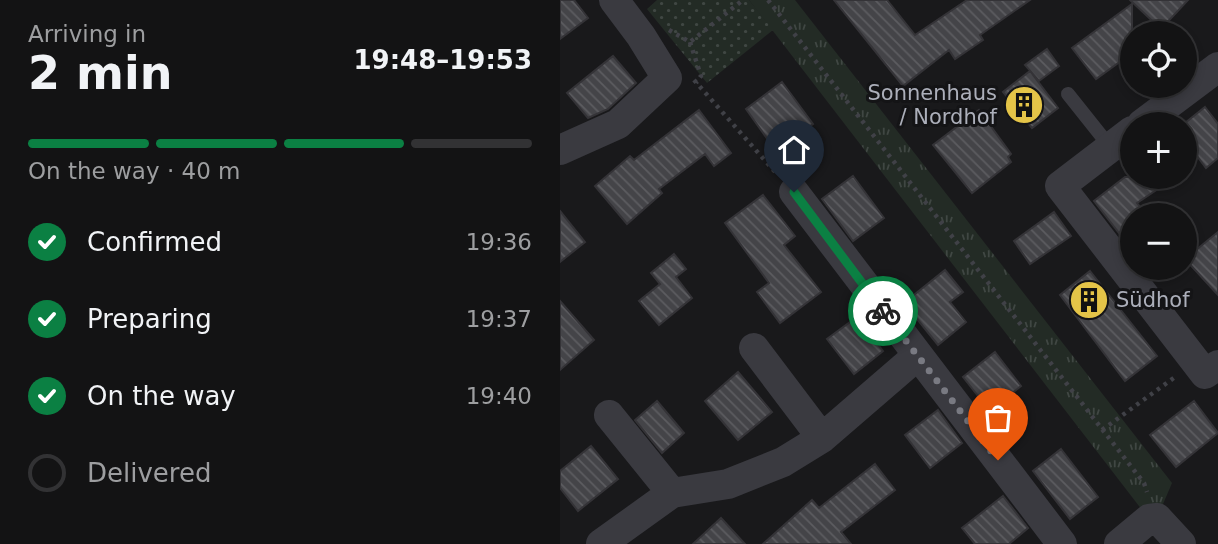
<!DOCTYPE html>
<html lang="en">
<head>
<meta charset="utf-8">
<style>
  :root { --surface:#131314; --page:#202022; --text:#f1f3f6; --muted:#9d9ea0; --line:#323234; --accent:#0b8043 }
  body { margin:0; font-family:"DejaVu Sans",sans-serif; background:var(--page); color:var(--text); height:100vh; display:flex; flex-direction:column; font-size:26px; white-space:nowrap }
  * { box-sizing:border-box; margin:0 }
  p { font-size:23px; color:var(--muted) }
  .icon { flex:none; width:38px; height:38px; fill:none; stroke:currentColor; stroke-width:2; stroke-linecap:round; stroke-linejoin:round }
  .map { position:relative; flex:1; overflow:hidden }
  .details { display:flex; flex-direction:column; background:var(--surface); width:560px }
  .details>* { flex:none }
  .fabs { position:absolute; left:560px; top:21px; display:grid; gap:14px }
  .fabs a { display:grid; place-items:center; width:77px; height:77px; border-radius:50%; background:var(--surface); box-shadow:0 4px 10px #0003,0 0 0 2px var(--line); font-size:35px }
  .pin { position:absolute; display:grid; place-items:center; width:60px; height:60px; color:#fff; margin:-72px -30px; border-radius:50% 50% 50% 0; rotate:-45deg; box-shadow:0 0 7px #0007 }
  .pin .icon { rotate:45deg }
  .courier { position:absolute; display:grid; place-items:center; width:70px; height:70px; margin:-35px; border:5px solid #0b8043; border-radius:50%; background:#fff; color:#222; box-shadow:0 2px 9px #0007 }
  .overview em { font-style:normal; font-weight:700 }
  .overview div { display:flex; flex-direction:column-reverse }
  .overview { display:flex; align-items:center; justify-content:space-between; height:119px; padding:0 28px }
  h1 { font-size:46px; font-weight:700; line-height:52px }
  .bar { display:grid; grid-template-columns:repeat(4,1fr); gap:10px 7px; align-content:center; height:84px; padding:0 28px }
  .bar i { height:9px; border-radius:5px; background:var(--line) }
  .bar .current { background:var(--accent) }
  .bar p { grid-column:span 4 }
  ol { padding:0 28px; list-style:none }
  li { display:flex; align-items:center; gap:21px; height:77px }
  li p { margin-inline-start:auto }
  li .icon { padding:7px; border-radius:50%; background:var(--accent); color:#fff; stroke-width:4 }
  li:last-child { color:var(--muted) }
  li i { width:38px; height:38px; border:4px solid var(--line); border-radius:50% }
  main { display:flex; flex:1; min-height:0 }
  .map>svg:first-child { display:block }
  .grass { fill:url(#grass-tufts) }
  .park { fill:url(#park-dots) }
  .building { fill:url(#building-back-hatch); stroke:#343337; stroke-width:2 }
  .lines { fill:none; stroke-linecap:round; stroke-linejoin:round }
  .path { stroke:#404147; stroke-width:4.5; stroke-dasharray:3.5 5; stroke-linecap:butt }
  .lane { stroke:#3a3a40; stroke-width:14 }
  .street { stroke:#3a3a40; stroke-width:30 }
  .done { stroke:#797a82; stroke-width:7; stroke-dasharray:0 12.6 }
  .route { stroke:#0b8043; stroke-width:9 }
  .labels { text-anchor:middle; stroke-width:6; stroke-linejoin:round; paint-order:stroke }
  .poi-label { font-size:21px; fill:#acafba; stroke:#141416; text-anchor:end }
</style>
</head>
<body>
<main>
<section class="details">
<div class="overview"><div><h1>2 min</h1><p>Arriving in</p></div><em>19:48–19:53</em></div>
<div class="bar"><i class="current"></i><i class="current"></i><i class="current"></i><i></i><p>On the way · 40 m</p></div>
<ol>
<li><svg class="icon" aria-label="check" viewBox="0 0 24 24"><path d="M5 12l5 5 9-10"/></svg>Confirmed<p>19:36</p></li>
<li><svg class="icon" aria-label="check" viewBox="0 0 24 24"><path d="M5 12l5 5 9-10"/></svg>Preparing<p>19:37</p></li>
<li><svg class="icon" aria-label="check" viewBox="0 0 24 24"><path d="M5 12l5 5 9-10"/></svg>On the way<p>19:40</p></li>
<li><i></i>Delivered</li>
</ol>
</section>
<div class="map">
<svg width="658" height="544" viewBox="0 0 658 544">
  <defs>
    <pattern id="grass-tufts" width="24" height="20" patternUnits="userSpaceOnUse" patternTransform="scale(1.75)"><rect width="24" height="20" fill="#232b25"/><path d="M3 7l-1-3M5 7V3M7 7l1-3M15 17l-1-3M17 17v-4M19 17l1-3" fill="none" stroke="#404743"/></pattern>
    <pattern id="park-dots" width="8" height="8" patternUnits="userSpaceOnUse" patternTransform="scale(1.75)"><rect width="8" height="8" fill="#232b25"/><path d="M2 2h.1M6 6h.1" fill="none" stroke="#404743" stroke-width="1.8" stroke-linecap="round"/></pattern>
    <pattern id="building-back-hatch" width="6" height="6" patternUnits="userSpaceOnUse" patternTransform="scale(1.75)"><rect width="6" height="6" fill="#444448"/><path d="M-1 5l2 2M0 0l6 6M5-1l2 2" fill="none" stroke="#5c5c60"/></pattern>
  </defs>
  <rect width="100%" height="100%" fill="#19191b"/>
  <path class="grass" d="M189,0h46l377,483 -15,35 -8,1z"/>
  <path class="park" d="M97,0h92l24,30 -66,53 -60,-74z"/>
  <path class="building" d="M0,0h14l14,18 -28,21z
    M274,0h53l28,35 52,-35h63l-50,35 3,5 -28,19 -6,-9 -46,36z
    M570,0h58l-27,29z
    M572,4v49l-36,26 -24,-31z
    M487,49l12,17 -20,15 -14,-16z
    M53,56l23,27 -28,26 -20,9 -21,-25z
    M470,71l28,37 -26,20 -29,-36z
    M222,82l31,42 -32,23h-8l-27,-38z
    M645,107l13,17v34l-12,10 -21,-28v-17z
    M139,110l32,43 -17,13 -9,-12 -46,35 3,4 -35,31 -32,-38 35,-30 4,4z
    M419,110l32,44 -3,3 3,5 -39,31 -39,-48z
    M293,176l31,42 -31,23 -31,-42z
    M565,177h51l-39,26 7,9 -3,3h-9v7l-13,11 -25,-32z
    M203,195l32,41 -11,9 37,47 -41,31 -23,-31 12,-9 -44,-60z
    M0,211l25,31 -25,20z
    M494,212l17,24 -41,28 -16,-23z
    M658,232v63l-33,-36z
    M114,254l12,15 -10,8 16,21 -33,27 -20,-24 21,-17 -9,-11z
    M385,270l18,22 -13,10 16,20 -28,23 -34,-42z
    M530,271l67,85 -32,25 -65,-86z
    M0,301l34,39 -34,30z
    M297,317l26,34 -29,23 -27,-35z
    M435,352l26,34 -31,25 -27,-34z
    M178,372l34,40 -34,28 -33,-39z
    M97,401l27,32 -22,20 -27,-33z
    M634,401l24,32 -42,34 -26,-32z
    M378,410l24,33 -32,25 -25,-33z
    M31,446l27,33 -40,32 -18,-23v-17z
    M501,449l37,48 -28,22 -37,-48z
    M315,464l20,26 -54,42 10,12h-88l49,-44 7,8z
    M443,496l25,32 -19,16h-34l-13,-16z
    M161,518l24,26h-52z"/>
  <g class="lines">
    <path class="path" d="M208,0l376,483 3,9
      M109,30l21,12 53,-42
      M130,42l11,34 -5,7
      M134,80l82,93
      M542,430l73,-53"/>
    <path class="lane" d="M508,94l43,54"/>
    <path class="street" d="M582,124l76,-57
      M572,131l-72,55 145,188 13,-9
      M0,150l58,-26 49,-46 -26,-42 -27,-36
      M234,192l268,352
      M194,348l68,90
      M49,415l63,78
      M41,544l71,-51 56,-9 55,-22 39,-24 95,-82
      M559,544l30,-25 8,-1 24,26"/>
  </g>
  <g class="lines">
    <path class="done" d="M323,311l115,149"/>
    <path class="route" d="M234,192l89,119"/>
  </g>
  <defs>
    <g id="building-disc" transform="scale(2.0125)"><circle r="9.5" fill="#e4c448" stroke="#141416"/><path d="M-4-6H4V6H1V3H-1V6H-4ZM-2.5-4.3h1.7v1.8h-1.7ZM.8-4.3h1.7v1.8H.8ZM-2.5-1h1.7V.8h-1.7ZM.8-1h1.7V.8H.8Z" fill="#111"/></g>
  </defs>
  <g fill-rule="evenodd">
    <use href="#building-disc" x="464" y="105"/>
    <use href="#building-disc" x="529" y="300"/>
  </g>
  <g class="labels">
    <g class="poi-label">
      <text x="437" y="100">Sonnenhaus<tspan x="437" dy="24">/ Nordhof</tspan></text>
      <text x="556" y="307" text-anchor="start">Südhof</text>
    </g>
  </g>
</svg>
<div class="fabs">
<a><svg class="icon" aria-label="locate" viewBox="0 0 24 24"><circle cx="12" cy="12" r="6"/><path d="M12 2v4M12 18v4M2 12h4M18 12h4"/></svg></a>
<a>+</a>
<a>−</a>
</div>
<div class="pin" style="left:438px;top:460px;background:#ea580c"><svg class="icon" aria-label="bag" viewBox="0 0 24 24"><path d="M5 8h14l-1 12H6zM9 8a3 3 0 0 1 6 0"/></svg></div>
<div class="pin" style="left:234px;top:192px;background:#1f2937"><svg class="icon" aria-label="home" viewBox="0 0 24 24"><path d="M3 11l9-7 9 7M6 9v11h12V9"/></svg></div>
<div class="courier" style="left:323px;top:311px"><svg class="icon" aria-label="bike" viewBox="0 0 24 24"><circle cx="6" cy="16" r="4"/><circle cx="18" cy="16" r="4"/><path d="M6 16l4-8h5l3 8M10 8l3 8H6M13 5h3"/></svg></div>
</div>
</main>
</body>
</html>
